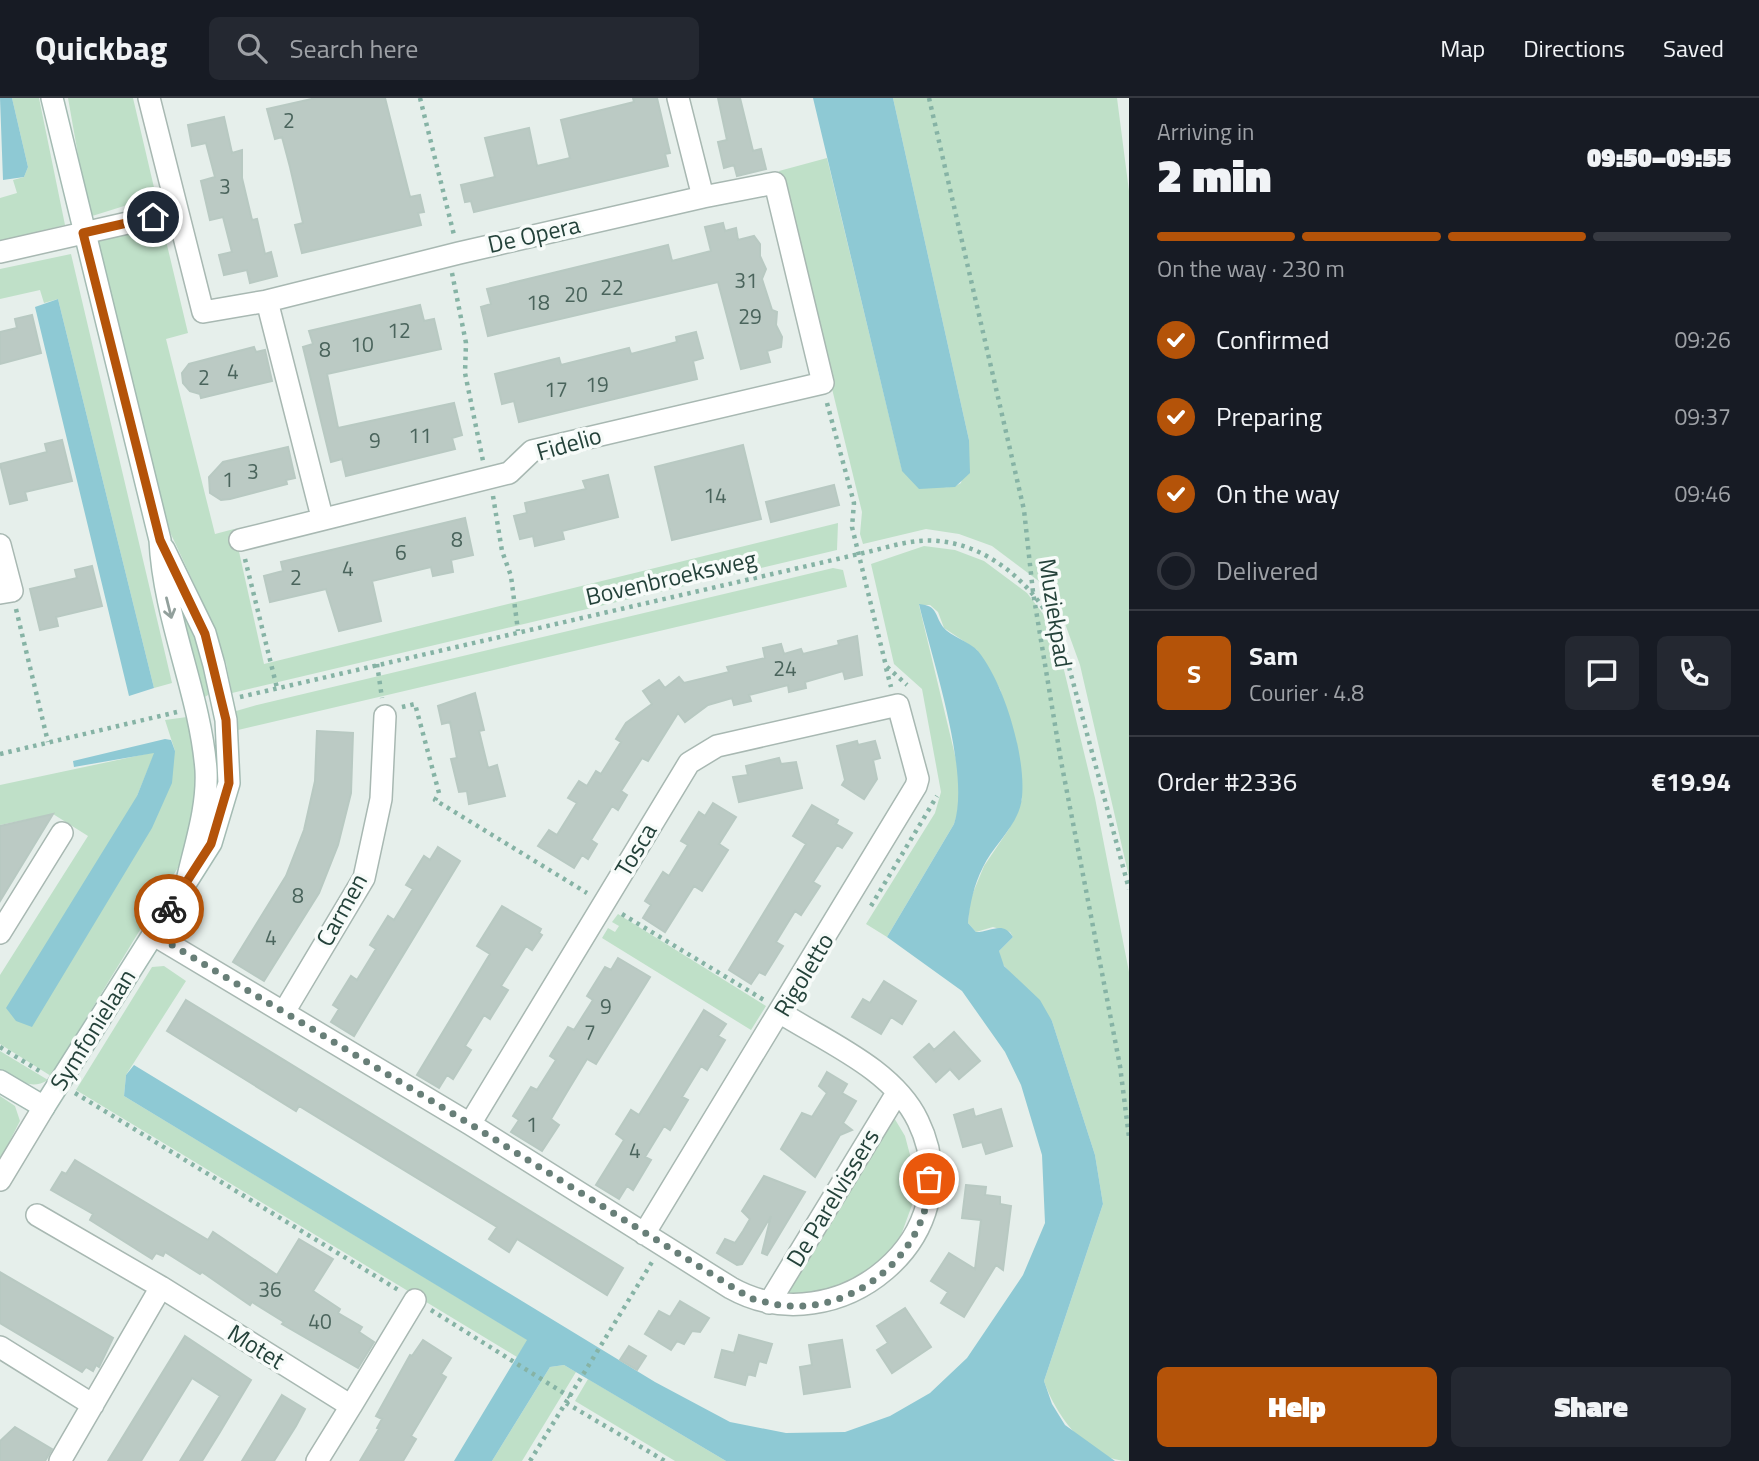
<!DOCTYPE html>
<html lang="en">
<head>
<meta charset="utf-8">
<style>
  :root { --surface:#171b24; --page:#242831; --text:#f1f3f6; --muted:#9ea1a6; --line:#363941; --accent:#b45309 }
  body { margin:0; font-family:"Titillium Web",sans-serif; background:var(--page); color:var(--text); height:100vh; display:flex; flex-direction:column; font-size:26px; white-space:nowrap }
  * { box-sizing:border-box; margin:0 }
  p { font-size:23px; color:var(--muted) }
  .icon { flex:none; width:38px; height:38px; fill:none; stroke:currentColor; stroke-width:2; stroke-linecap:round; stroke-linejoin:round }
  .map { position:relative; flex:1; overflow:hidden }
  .sheet { display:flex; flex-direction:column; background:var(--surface); width:630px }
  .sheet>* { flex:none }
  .pin { position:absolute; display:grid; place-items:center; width:60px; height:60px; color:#fff; margin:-30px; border:4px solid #fff; border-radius:50%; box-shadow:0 2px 7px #0007 }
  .courier { position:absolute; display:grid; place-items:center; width:70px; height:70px; margin:-35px; border:5px solid #b45309; border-radius:50%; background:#fff; color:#222; box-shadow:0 2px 9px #0007 }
  .summary em { font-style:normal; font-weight:800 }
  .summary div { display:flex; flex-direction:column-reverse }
  .summary { display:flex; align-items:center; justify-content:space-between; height:119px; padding:0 28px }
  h1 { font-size:46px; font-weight:800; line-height:52px }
  .bar { display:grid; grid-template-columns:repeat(4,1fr); gap:10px 7px; align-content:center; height:84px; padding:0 28px }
  .bar i { height:9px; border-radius:5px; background:var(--line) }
  .bar .current { background:var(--accent) }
  .bar p { grid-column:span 4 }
  .line { display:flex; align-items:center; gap:18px; padding:0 28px; border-top:2px solid var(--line) }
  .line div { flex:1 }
  .round { display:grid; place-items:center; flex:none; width:74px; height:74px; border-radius:10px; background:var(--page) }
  ol { padding:0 28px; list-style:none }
  li { display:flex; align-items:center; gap:21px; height:77px }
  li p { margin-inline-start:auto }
  li .icon { padding:7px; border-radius:50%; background:var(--accent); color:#fff; stroke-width:4 }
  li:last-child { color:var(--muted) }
  li i { width:38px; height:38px; border:4px solid var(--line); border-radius:50% }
  .cta { display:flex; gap:14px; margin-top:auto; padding:14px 28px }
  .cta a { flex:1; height:80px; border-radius:10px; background:var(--accent); color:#fff; font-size:28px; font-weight:800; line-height:80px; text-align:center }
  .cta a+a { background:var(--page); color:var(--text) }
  header { display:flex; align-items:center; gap:42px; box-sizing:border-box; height:98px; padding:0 35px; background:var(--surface); border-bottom:2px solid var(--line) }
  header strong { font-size:33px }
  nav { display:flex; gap:38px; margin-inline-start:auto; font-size:24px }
  .search { width:490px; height:63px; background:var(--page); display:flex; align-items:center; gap:18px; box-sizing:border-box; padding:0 24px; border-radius:10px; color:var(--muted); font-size:26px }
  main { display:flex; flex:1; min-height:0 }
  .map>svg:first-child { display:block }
  .green { fill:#bfe0c8 }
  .water { fill:#8ec9d4 }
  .building { fill:#bbcac4; stroke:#b8c9c2; stroke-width:2 }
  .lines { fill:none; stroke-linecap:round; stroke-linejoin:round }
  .street-casing { stroke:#a8b8b2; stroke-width:24 }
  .secondary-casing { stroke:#a4bbb3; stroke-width:24 }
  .path { stroke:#86b3a5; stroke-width:4.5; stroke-dasharray:3.5 5; stroke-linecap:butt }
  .street { stroke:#fff; stroke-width:21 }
  .secondary { stroke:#fff; stroke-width:21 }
  .oneway { stroke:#92a09c }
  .done { stroke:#687f78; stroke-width:7; stroke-dasharray:0 12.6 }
  .route { stroke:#b45309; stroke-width:9 }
  .labels { text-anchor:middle; stroke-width:7; stroke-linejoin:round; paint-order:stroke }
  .number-label { font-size:21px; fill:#4a645c }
  .street-label { font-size:24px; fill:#24423a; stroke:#f7fbf9 }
</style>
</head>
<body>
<header>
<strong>Quickbag</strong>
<div class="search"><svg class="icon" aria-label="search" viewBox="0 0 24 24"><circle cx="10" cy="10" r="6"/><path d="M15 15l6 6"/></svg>Search here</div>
<nav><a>Map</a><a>Directions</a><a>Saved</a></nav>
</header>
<main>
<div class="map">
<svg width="1129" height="1363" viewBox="0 0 1129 1363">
  <rect width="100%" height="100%" fill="#e6efeb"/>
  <path class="green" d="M12,0h27l26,127 -65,16v-43l17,-5 -4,-13 11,-3 4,-10z
    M68,0h65l23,98 -67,21z
    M893,0h224l12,93v686l-49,-212 -21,-58 -19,-25 -48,-36 -33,-12 -33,-5 -63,15 -3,-10 2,-22 -83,-341 48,-13 75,312c19,9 40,25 59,13l8,-43z
    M162,126l26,109 -22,6 49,195 19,-5 30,135 574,-141 -1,27 -605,143 -6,-30 -29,-73 -41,-88 -62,-262z
    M71,156l101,429 -18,5 -96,-389 -14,4 -4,-13 -40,9v-30z
    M924,448l31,4 29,11 43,32 17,22 20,55 31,128 34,174v489c-40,0 -73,-45 -85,-80l59,-177 -8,-49 -43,-134 -52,-60 -1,-10 14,-14 -3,-5 -17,-5 -17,5 -8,-9 2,-23 14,-34 25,-37 13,-30 -4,-48 -18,-62 -23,-39 -33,-22 -6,-16 -8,-7h-11l41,171 -1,33 -5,15 -67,113 -21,-13 69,-111 6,-21 -19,-103 -28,-25 -23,-100z
    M833,470l10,2 4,17 -609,143 -2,-19 21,-6z
    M176,494c15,31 34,68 32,103l-5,3z
    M187,619l11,65 -2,33 -14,46 -131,215 -51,-32v-69l88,-139 -35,-22 -53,11v-40l155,-33 -18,44 38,-45 -10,-31z
    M618,816l148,92 -15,24 -149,-92 6,-10 7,4 4,-6 -7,-4z
    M164,868l22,15 -60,94 -2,21 404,244 -11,17 -441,-267 76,-123z
    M0,953l48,29c-18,11 -32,-1 -48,-10z
    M0,998l15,10 5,15 -20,39z
    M893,1018l12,20 9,34 -2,35 -12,33 -22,28 -45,26 -49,4z
    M564,1267l12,7 -54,89h-30l58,-94z
    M588,1281l138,82h-51l-100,-60z"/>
  <path class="water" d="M0,0h12l16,69 -4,10 -21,3z
    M813,0h80l76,342 1,33 -15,14 -36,2 -17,-18z
    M58,201l96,389 -25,8 -94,-389z
    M919,506c19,2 15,10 24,23 8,10 26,14 35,24 26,32 48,105 44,146 -2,27 -28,47 -39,70 -9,18 -13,36 -15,56l8,9c15,0 27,-12 37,5l-14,14 5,15 36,34 12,21 43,134 8,49 -59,177 8,23 13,21 50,36h-389l-162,-96 -14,2 -58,94h-38l73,-121 -403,-244 2,-21 8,-10 521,317 75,40 56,11 59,-1 45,-16 40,-23 37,-35 56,-83 22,-52 -3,-68 -21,-70 -16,-33 -43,-61 -75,-54 67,-113c17,-50 -22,-165 -35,-220z
    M165,641l6,1 4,11 -3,32 -20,45 -120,199 -16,-6 -10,-13 131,-212 17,-43 -80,14 -1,-6z"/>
  <path class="building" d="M316,0h69l25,99 10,-2 4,17 -6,1 3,12 -119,28 -7,-28 8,-2 -13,-56 -8,-30 -7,2 -8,-30z
    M633,0h24l13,55 -5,1 3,12 -194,46 -3,-11 -6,1 -4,-17 34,-8 -10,-39 44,-10 8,38 33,-8 -9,-38 73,-18z
    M718,0h22l13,53 8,-2 5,20 -29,7 -3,-11 -10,3 -6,-26 9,-2z
    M224,19l8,36 10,-3v28l10,42 5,-1 8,35 6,-2 6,24 -27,7 -3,-13 -23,5 -5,-20 13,-3 -9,-35 -13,3 -9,-39 14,-4 -9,-34 -14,3 -4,-21z
    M723,125l2,8 11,-3 2,12 16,-4 6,8v12l6,13 -4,10 10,31 5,2 -1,13 6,12 -1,10 -14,4 3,11 -29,7 -23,-87 -230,54 -7,-29 10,-3 -4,-15 181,-44 4,16 39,-10 -6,-24z
    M420,207l4,16 10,-2 7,30 -114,25 11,54 116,-25 8,32 -10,3 3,11 -109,27 -4,-17 -11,3 -28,-115 10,-3 -4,-13z
    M32,217l9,38 -41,11v-32l17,-4 -2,-9z
    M696,234l7,26 -10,3 4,18 -178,43 -5,-21 -12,3 -7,-30 64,-16 2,7 68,-17 2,6 46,-12 -1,-5z
    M254,249l2,5 9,-2 7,31 -71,17 -1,-4 -10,-3 -7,-8 -1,-10 7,-9z
    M62,342l10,41 -47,11 2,8 -17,4 -10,-40 47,-12 -2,-8z
    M743,347l18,74 -89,21 -17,-73z
    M288,349l7,31 -9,2 1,4 -57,15 -9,1 -11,-7 -1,-16 14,-15z
    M608,377l10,42 -56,14 2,8 -29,7 -2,-10 -13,3 -6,-23 13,-3 -2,-10 61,-14 -3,-8z
    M834,387l5,20 -68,17 -5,-20z
    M465,420l8,37 -22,5 2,12 -20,4 -2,-9 -59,14 9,40 -42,10 -13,-42 -56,13 -6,-26 19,-5 -2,-9z
    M92,468l10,40 -46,11 2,9 -18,4 -10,-41 47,-11 -2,-8z
    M857,538l5,39 -17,4 -2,-8 -38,11 1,6 -17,4 -1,-7 -39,10 2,6 -17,4 -2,-7 -24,7 -23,17 -7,-9 -30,48 -6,-3 -21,33 6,4 -9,15 -6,-4 -21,34 6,4 -9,15 -6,-4 -8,13 -36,-22 11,-16 8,5 20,-32 -9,-5 11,-17 8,5 9,-15 5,3 20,-32 -5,-3 10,-16 26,-19 -9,-13 16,-11 6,8 14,-11 5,6 37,-9 8,-2 -2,-5 38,-9 -2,-10 18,-4 3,10 17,-5 2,5 36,-9 -1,-4z
    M475,595l9,37 -5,1 9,37 9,-3 8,31 -36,8 -2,-13 -8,1 -8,-33 6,-1 -7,-36 -8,2 -4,-18z
    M317,633l36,2 -2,60 -13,52 -19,48 -55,88 -31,-19 53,-86 18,-46 11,-49z
    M857,643l1,4 17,-4 5,17 -7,2 4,19 -13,20 -22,-14 3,-5 -8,-34z
    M779,660l2,6 15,-2 6,26 -63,14 -6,-25 15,-2 -2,-9z
    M713,705l23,14 -17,27 9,6 -26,41 -8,-5 -29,46 -22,-14 8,-13 -6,-4 18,-29 6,4 19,-31 -7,-4 18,-29 6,4z
    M812,707l26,15 -2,4 16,9 -10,15 -5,-3 -24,37 7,4 -19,29 -6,-4 -19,31 7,4 -18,29 -6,-3 -8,12 -22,-14 77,-126 -13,-8z
    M53,716l-53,87v-75z
    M438,749l22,14 -106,175 -23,-14 8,-13 -6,-4 18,-29 6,4 19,-31 -6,-4 18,-29 6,4 19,-31 -7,-4 18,-29 6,4z
    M502,808l39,23 -2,4 3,2 -10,15 -6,-4 -25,40 7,4 -18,29 -6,-4 -19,31 6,4 -18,29 -6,-4 -8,13 -22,-13 73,-121 -13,-8z
    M618,860l32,19 -54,87 -9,-5 -20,33 -16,27 8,6 -17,26 -31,-19 8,-12 -6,-4 18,-29 6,3 19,-30 -6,-4 18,-29 6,3 19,-30 -6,-4 18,-29 6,3z
    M884,883l32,20 -14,23 -11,-7 -10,17 -29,-17 11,-18 7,4z
    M186,902l437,268 -16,27 -90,-56 -8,13 -20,-13 8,-12 -198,-121 -3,5 -129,-80z
    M704,912l22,14 -8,12 7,4 -18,30 -6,-4 -19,31 6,3 -18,30 -6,-4 -19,31 6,3 -18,30 -6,-4 -8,13 -23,-14 28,-45 -8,-6 15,-24 8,5z
    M954,934l26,29 -21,18 -9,-10 -14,13 -22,-25 15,-13 5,6z
    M827,974l20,12 -5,9 14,8 -13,22 9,7 -12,5 -25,42 -34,-28 21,-36 10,4 15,-24 -8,-7z
    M973,1011l2,8 26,-8 11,37 -26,8 -4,-12 -19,5 -9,-32z
    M75,1062l133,80 5,-8 64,43 22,-36 34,20 -20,32 27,18 -2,4 24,14 -3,5 15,10 -16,26 -76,-44 2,-2 -32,-20 -2,3 -48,-33 -2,2 -35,-22 -2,4 -7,-3 -4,6 -62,-39 3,-6 -42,-24 11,-18 4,2z
    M764,1078l41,16 -38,63 -5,-2 9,-37 -29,48 -5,1 -20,-12 8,-14 10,4 8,-12 7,-12 -8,-8z
    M966,1087l20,2 -1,8 15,2v7l11,2 -8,64 -7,-5 -32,52 -23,-14 7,-11 -17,-11 18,-28 26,16 6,-49 -19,-2z
    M0,1174l113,66 -14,29 -3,-2 -3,6 -7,-4 -4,5 -82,-49z
    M680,1203l29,17 -9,14 -8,-1 -8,13 -7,-3 -6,9 -26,-16 14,-23 11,6z
    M905,1210l26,39 -39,26 -15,-23 11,-7 -11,-17z
    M739,1237l33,9 -6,19 -7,-2 -4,15 -7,-2 -3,11 -30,-8 7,-27 12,3z
    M185,1238l66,44 -31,52 -18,29h-22l40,-65 -28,-18 -51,83h-33z
    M423,1242l28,18 -10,16 5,3 -35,59 5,3 -13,22h-43l19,-32 -2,-1 5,-9 -6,-3 34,-61 2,1z
    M842,1242l8,47 -46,7 -4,-27 12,-2 -3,-20z
    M629,1248l17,10 -9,14 -17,-10z
    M282,1297l23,14 -9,17 -22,35h-32z
    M15,1329l37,22 -7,12h-45v-20z"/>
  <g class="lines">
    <g class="street-casing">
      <path id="street" d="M149,0l54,214 64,-11 192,-48 244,-56 -25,-99
        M0,154l176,-40
        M267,203l55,216
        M240,442l269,-67 23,-22 291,-68 -48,-200 -72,14
        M0,447l12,46 -12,2
        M0,835l62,-100
        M154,837l316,189 261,164c106,59 243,-52 187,-167 -24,-51 -91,-79 -137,-108
        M284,914l80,-134 17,-79 4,-83
        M470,1026l219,-361 28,-17 181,-41 20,74 -2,7 -272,448
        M0,1082l44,-73
        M37,1117l124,72
        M769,1205l128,-210
        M0,1249l93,58
        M351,1308l64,-106
        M60,1363l101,-174 190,119 -34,55"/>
    </g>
    <g class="secondary-casing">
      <path id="secondary" d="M52,0l108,442c4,80 40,153 46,230 2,38 -11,75 -19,111
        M0,983l44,26 167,-264 18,-60 -3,-63 -12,-55 -9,-32 -41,-84"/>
    </g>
    <path class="path" d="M420,0l34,137
      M929,0l95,412 9,82 28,169 59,305 9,71
      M452,175l14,70 -1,30 18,88
      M827,305l27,100 -2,24 34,139 21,19
      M493,398l9,55 9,25 7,55
      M245,461l32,129
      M16,511l32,133
      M377,566l5,34
      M886,570l5,19
      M240,599l619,-143c19,-4 39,-11 59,-13 66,-6 123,47 145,104l66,244
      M402,609l13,-3 24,89 -4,7 152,93
      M0,656l177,-42
      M871,808l66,-110
      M622,816l142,86
      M0,949l41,25
      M75,995l325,198
      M431,1212l139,87
      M566,1305l99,58
      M530,1363l122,-199"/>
    <use href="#street" class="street"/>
    <use href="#secondary" class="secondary"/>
  </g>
  <defs><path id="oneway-shaft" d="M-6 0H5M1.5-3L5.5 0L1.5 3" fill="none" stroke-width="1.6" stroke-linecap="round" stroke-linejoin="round" transform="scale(1.75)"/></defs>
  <use class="oneway" href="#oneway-shaft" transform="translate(169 510) rotate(76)"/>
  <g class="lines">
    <path class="done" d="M169,811l-15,25 316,190 280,174c14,4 29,8 43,8 69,3 137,-59 136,-127"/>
    <path class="route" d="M153,119l-70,16 77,307 45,94 21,86 3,63 -18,61 -42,65"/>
  </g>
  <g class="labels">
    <g class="number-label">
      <text x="289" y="30">2</text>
      <text x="225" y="96">3</text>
      <text x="746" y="190">31</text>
      <text x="612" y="197">22</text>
      <text x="576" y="204">20</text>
      <text x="538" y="212">18</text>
      <text x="750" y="226">29</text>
      <text x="399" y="240">12</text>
      <text x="362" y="254">10</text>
      <text x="325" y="259">8</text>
      <text x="233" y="281">4</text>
      <text x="204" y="287">2</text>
      <text x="597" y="294">19</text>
      <text x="556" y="299">17</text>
      <text x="420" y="345">11</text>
      <text x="375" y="350">9</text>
      <text x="253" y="381">3</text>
      <text x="228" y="389">1</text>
      <text x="715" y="405">14</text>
      <text x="457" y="449">8</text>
      <text x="401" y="462">6</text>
      <text x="348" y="478">4</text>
      <text x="296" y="487">2</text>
      <text x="785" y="578">24</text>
      <text x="298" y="805">8</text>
      <text x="271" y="847">4</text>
      <text x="606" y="916">9</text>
      <text x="590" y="942">7</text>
      <text x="532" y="1034">1</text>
      <text x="635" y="1060">4</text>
      <text x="270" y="1199">36</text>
      <text x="320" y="1231">40</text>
    </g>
    <g class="street-label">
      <text transform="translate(534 137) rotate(-13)" y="8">De Opera</text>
      <text transform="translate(569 346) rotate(-16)" y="8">Fidelio</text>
      <text transform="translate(671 480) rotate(-13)" y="8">Bovenbroeksweg</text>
      <text transform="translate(1055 515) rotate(81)" y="8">Muziekpad</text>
      <text transform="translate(636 752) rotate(-59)" y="8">Tosca</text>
      <text transform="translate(342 812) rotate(-61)" y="8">Carmen</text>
      <text transform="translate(804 877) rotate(-59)" y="8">Rigoletto</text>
      <text transform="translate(93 932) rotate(-58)" y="8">Symfonielaan</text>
      <text transform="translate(833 1100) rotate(-59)" y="8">De Parelvissers</text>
      <text transform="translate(256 1249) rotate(32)" y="8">Motet</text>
    </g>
  </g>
</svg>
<div class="pin" style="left:929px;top:1081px;background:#ea580c"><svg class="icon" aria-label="bag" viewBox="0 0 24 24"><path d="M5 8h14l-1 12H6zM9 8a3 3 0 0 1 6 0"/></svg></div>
<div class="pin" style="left:153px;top:119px;background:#1f2937"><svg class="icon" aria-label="home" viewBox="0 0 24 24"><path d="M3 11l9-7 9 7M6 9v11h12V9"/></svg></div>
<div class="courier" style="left:169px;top:811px"><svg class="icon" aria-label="bike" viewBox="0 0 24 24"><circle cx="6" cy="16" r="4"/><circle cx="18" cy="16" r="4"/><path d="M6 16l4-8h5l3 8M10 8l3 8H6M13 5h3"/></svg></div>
</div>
<section class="sheet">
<div class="summary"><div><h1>2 min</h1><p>Arriving in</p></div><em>09:50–09:55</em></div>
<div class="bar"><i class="current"></i><i class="current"></i><i class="current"></i><i></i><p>On the way · 230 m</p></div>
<ol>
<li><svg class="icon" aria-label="check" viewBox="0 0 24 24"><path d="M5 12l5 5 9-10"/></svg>Confirmed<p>09:26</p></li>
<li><svg class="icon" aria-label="check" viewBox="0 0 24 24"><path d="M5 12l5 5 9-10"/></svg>Preparing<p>09:37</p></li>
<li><svg class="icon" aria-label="check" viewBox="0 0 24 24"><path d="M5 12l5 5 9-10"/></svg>On the way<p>09:46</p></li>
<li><i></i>Delivered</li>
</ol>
<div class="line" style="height:126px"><b class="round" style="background:var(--accent);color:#fff">S</b><div><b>Sam</b><p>Courier · 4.8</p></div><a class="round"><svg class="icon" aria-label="chat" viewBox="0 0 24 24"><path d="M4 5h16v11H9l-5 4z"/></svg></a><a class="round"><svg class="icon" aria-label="phone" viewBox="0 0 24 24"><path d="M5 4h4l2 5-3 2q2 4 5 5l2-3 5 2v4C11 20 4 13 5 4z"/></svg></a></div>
<div class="line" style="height:91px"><div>Order #2336</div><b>€19.94</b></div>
<div class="cta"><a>Help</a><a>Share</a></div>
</section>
</main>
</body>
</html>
